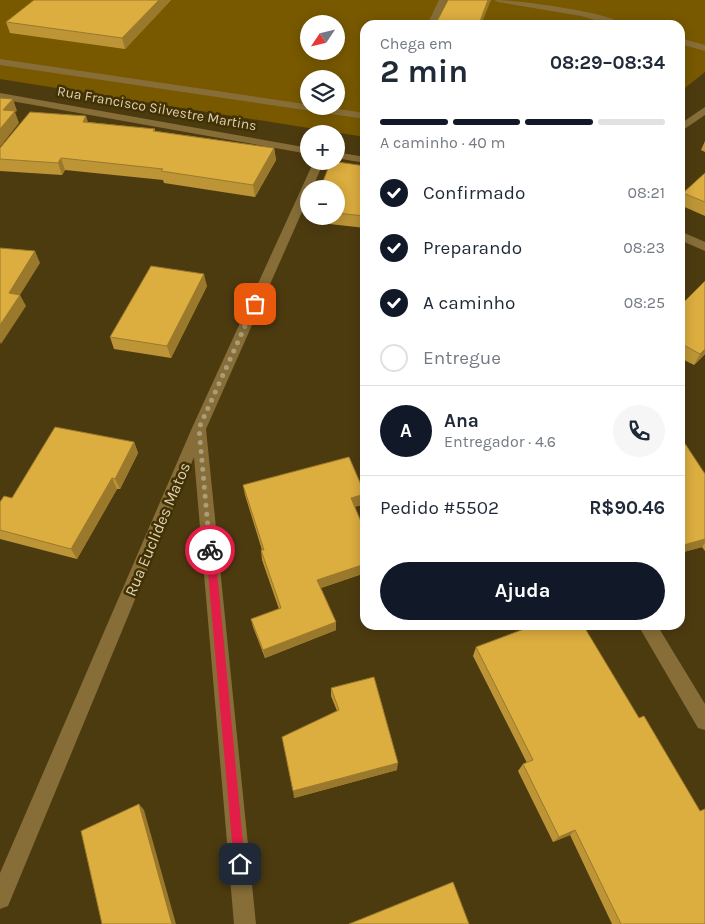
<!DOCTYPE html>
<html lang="pt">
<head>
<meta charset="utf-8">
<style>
  :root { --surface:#fff; --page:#f6f6f7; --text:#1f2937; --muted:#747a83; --line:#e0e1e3; --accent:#111827 }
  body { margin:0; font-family:Karla,sans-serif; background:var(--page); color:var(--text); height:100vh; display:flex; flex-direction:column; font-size:19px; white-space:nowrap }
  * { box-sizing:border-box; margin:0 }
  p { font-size:16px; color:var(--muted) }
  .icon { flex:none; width:28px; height:28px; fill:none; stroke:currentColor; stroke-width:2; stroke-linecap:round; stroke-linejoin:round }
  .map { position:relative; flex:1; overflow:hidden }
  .details { position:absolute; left:360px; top:20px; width:325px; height:610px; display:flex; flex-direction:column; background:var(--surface); border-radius:15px; box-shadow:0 2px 12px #0003 }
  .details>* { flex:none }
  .needle { width:32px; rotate:235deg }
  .tools { position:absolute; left:300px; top:15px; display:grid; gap:10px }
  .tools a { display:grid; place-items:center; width:45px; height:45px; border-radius:50%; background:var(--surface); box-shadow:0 2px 12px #0003; font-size:25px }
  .pin { position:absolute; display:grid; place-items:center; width:42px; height:42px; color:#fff; margin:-21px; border-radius:10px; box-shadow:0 2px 8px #0006 }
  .courier { position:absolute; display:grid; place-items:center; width:50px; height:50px; margin:-25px; border:4px solid #e11d48; border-radius:50%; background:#fff; color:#222; box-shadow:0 1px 6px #0007 }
  .head em { font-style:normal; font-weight:700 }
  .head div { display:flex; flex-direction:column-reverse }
  .head { display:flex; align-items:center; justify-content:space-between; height:85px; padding:0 20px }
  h1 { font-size:32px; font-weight:700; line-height:38px }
  .bar { display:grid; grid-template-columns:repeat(4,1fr); gap:8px 5px; align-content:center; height:60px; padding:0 20px }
  .bar i { height:6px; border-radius:4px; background:var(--line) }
  .bar .selected { background:var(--accent) }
  .bar p { grid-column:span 4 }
  .line { display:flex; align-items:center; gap:12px; padding:0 20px; border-top:1px solid var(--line) }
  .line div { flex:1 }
  .round { display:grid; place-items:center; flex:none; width:52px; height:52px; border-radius:26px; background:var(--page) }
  ol { padding:0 20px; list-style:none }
  li { display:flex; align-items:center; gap:15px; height:55px }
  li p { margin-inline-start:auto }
  li .icon { padding:5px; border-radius:50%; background:var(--accent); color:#fff; stroke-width:4 }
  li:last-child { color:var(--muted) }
  li i { width:28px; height:28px; border:2px solid var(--line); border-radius:50% }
  .button { display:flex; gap:10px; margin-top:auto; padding:10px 20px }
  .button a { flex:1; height:58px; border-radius:30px; background:var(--accent); color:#fff; font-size:20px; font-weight:700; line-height:58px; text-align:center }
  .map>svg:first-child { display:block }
  .green { fill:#785900; fill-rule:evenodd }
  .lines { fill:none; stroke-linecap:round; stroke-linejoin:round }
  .service { fill:#876e38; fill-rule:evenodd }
  .minor { fill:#876e38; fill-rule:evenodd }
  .wall { fill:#bd9536 }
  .shaded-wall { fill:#9a792c }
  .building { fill:#dcad3f; stroke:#9a792c }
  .route { fill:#e11d48 }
  .done { stroke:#ab9c7b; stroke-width:5; stroke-dasharray:0 9 }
  .labels { text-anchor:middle; stroke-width:5; stroke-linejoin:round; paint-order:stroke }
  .far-street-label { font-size:14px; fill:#ddd0b4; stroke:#423103 }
  .street-label { font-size:16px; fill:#ddd0b4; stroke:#423103 }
</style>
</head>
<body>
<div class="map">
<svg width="705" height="924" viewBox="0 0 705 924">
  <rect width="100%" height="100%" fill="#4d3b10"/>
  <path class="green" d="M0,0h705v72l-25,20v-67h-315v112l-365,-58zM309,24h27v27h-27zM309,79h27v27h-27z"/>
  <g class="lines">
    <path class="service" d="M439,0h8l-12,25h-8z
      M494,0c24,0 116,12 132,25h-14l-31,-9 -83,-14z
      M680,38l25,7v6l-25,-7z
      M0,59l365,54v6l-365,-54z"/>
    <path class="minor" d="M0,93l309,55v6l-309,-55z
      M705,107v8l-25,17v-8z
      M336,152l29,5v6l-29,-5z
      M314,161h10l-12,28h-3v7l-103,233 50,495h-22l-40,-467 -186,449 -8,3v-36l192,-445z
      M680,231l25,11v9l-25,-11z
      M638,625h19l48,79v26l-7,-2z"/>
  </g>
  <path class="wall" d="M34,0h137l-46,49 -115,-16 -4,-11z
    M88,122l67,7v2l119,17 2,12 -21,37 -91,-14 -1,-3 -98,-10 -3,5 -62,-4v-23z
    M705,141v11l-4,-2z
    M365,166v62l-53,-6v-6h24v-27z
    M705,173v43l-25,-11v-4l3,-8z
    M705,281v73l-11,11 -14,-7v-59l5,2z
    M207,286l-36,72 -57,-9 -4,-12z
    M680,436l25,38v77l-3,-4 -22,6z
    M134,442l4,11 -18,36h-3l-40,70 -77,-20v-37l12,-4z
    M243,485l122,9v10l-11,3 11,66 -44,15 15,34v8l-71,28 -12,-31 -2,-8 28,-10 -17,-49 -1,-10h1l-17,-55z
    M476,647l229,277h-93l-42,-89 -17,7 -35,-71 5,-7 4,-1 -54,-107z
    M331,688l66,82 -103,28 43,-87 -6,-15z"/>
  <path class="shaded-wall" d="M159,0h12l-46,49 -3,-11z
    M488,0h3l-10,25h-3z
    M13,99l4,12 -2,1 4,11 -19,24v-18l3,-19z
    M86,116l4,12 -7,-6z
    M274,148l2,12 -21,37 -2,-12z
    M61,158l4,12 -3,5 -4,-12z
    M35,251l5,12 -20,32 6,11 -25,38 -1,-2v-17l9,-32z
    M204,274l3,12 -36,72 -4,-12z
    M705,349v5l-11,11 6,-11z
    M134,442l4,11 -18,36 -5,-10z
    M112,478l5,11 -40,70 -6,-10z
    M365,494v10l-14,4v-10z
    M705,539v4l-3,4 -22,6v-7z
    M365,564v9l-47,16 -1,-9z
    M336,622v8l-71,28 -2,-8z
    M398,763l-1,7 -103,28 -1,-7z
    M139,804l5,6 32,114h-4z
    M575,830l-5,5 -17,7 6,-5z"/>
  <path class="building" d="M34,0h125l-37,38 -116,-16z
    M448,0h40l-9,24 -44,1z
    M0,98l13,1 -10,11 12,1 -15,18z
    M30,112l56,4 -3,6 72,7 -2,2 121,17 -21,37 -92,-14 2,-2 -102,-11 -3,5 -58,-4v-11z
    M331,161l34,5v50l-29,-3v-24h-16z
    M705,173v29l-22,-9z
    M0,248l35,3 -26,42 11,2 -20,30z
    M151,266l53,8 -37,72 -57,-9z
    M705,281v68l-5,5 -20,-11v-44l5,2z
    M55,427l79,15 -19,37 -3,-1 -41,71 -71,-19v-28l4,-6 8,2z
    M680,436l25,38v65l-25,7z
    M349,457l16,37 -14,4 14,33v33l-48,16 19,42 -73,28 -12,-31 30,-11 -20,-58h3l-21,-65z
    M535,625h48l56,93 5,-2 56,95 5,-2v115h-84l-46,-94 -16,7 -36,-73 10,-4 -57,-113z
    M374,677l24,86 -105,28 -11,-54 57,-27 -8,-22z
    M139,804l33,120h-70l-21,-93z
    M453,882l16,42h-120z"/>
  <path class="route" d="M210,546l5,4 30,314 -1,5 -4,1 -5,-1 -1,-5 -28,-314z"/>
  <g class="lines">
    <path class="done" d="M210,550l-11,-122 56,-124"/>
  </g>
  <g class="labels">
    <g class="far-street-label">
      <text transform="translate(157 108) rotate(10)" y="5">Rua Francisco Silvestre Martins</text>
    </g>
    <g class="street-label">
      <text transform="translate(157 529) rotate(-67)" y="6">Rua Euclides Matos</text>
    </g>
  </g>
</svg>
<div class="tools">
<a><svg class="needle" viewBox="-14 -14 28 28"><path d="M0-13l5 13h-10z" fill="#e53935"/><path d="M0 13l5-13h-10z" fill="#747a83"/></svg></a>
<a><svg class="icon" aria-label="layers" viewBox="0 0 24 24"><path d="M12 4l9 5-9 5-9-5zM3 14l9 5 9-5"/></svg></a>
<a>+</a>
<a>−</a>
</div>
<div class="pin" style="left:255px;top:304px;background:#ea580c"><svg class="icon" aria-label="bag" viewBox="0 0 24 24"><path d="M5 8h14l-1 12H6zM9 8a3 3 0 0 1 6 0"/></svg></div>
<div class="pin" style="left:240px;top:864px;background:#1f2937"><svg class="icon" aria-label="home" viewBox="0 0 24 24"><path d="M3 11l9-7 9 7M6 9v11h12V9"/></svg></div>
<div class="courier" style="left:210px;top:550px"><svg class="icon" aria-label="bike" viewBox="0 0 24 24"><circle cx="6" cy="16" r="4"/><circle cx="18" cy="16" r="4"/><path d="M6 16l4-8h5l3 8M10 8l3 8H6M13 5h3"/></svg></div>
<section class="details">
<div class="head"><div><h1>2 min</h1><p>Chega em</p></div><em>08:29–08:34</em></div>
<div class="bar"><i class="selected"></i><i class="selected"></i><i class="selected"></i><i></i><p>A caminho · 40 m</p></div>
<ol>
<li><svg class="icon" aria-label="check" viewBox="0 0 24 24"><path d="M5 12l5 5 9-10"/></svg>Confirmado<p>08:21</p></li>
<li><svg class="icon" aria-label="check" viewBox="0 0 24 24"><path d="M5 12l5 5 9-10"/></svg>Preparando<p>08:23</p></li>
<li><svg class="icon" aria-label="check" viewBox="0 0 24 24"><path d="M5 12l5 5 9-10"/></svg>A caminho<p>08:25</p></li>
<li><i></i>Entregue</li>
</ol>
<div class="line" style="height:90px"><b class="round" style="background:var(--accent);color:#fff">A</b><div><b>Ana</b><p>Entregador · 4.6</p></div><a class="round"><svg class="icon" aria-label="phone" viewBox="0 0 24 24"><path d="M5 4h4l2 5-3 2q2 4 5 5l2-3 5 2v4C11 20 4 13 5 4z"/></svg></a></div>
<div class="line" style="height:65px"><div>Pedido #5502</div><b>R$90.46</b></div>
<div class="button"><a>Ajuda</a></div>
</section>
</div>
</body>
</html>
